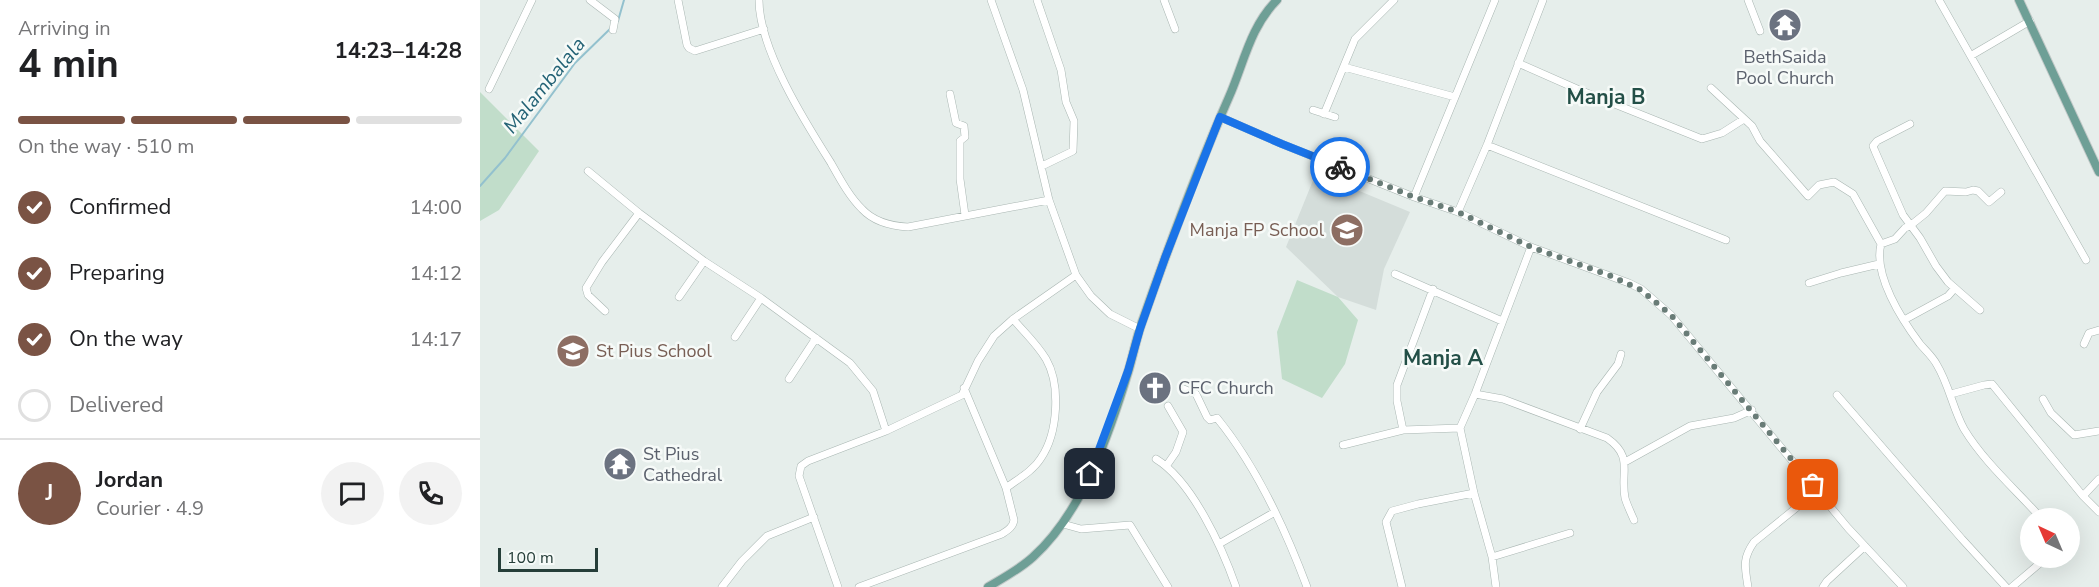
<!DOCTYPE html>
<html lang="en">
<head>
<meta charset="utf-8">
<style>
  :root { --surface:#fff; --page:#f2f2f2; --text:#202124; --muted:#757577; --line:#e0e0e0; --accent:#7a5344 }
  body { margin:0; font-family:"Nunito Sans",sans-serif; background:var(--page); color:var(--text); height:100vh; display:flex; flex-direction:column; font-size:22px; white-space:nowrap }
  * { box-sizing:border-box; margin:0 }
  p { font-size:20px; color:var(--muted) }
  .icon { flex:none; width:33px; height:33px; fill:none; stroke:currentColor; stroke-width:2; stroke-linecap:round; stroke-linejoin:round }
  .map { position:relative; flex:1; overflow:hidden }
  .details { display:flex; flex-direction:column; background:var(--surface); width:480px }
  .details>* { flex:none }
  .needle { width:39px; rotate:316deg }
  .controls { position:absolute; left:1540px; top:508px; display:grid; gap:12px }
  .controls a { display:grid; place-items:center; width:60px; height:60px; border-radius:50%; background:var(--surface); box-shadow:0 6px 24px #0002; font-size:30px }
  .scale { position:absolute; left:18px; bottom:15px; width:100px; box-sizing:border-box; padding-left:6px; border:3px solid #263e39; border-top:0; font-size:16px; line-height:21px; white-space:nowrap; color:#263e39; -webkit-text-stroke:4px #f6faf8; paint-order:stroke }
  .pin { position:absolute; display:grid; place-items:center; width:51px; height:51px; color:#fff; margin:-26px; border-radius:12px; box-shadow:0 3px 9px #0006 }
  .courier { position:absolute; display:grid; place-items:center; width:60px; height:60px; margin:-30px; border:4px solid #1a73e8; border-radius:50%; background:#fff; color:#222; box-shadow:0 2px 8px #0007 }
  .summary em { font-style:normal; font-weight:700 }
  .summary div { display:flex; flex-direction:column-reverse }
  .summary { display:flex; align-items:center; justify-content:space-between; height:102px; padding:0 18px }
  h1 { font-size:39px; font-weight:700; line-height:45px }
  .bar { display:grid; grid-template-columns:repeat(4,1fr); gap:9px 6px; align-content:center; height:72px; padding:0 18px }
  .bar i { height:8px; border-radius:4px; background:var(--line) }
  .bar .on { background:var(--accent) }
  .bar p { grid-column:span 4 }
  .line { display:flex; align-items:center; gap:15px; padding:0 18px; border-top:2px solid var(--line) }
  .line div { flex:1 }
  .round { display:grid; place-items:center; flex:none; width:63px; height:63px; border-radius:32px; background:var(--page) }
  ol { padding:0 18px; list-style:none }
  li { display:flex; align-items:center; gap:18px; height:66px }
  li p { margin-inline-start:auto }
  li .icon { padding:6px; border-radius:50%; background:var(--accent); color:#fff; stroke-width:4 }
  li:last-child { color:var(--muted) }
  li i { width:33px; height:33px; border:3px solid var(--line); border-radius:50% }
  main { display:flex; flex:1; min-height:0 }
  .map>svg:first-child { display:block }
  .built { fill:#d4ddda }
  .green { fill:#c1ddca }
  .lines { fill:none; stroke-linecap:round; stroke-linejoin:round }
  .stream { stroke:#93c1ce; stroke-width:2 }
  .minor-casing { stroke:#a9b6b2; stroke-width:8 }
  .major-casing { stroke:#c2c9c8; stroke-width:10 }
  .minor { stroke:#fff; stroke-width:7 }
  .major { stroke:#6e9f96; stroke-width:8 }
  .done { stroke:#697c77; stroke-width:6; stroke-dasharray:0 10.8 }
  .route { stroke:#1a73e8; stroke-width:8 }
  .labels { text-anchor:middle; stroke-width:5; stroke-linejoin:round; paint-order:stroke }
  .worship-label { font-size:18px; fill:#5b616d; stroke:#f6faf8; text-anchor:start }
  .education-label { font-size:18px; fill:#785e54; stroke:#f6faf8; text-anchor:end }
  .water-label { font-size:20px; font-style:italic; fill:#246376; stroke:#f6faf8 }
  .quarter-label { font-size:21px; font-weight:bold; fill:#234f47; stroke:#f6faf8 }
</style>
</head>
<body>
<main>
<section class="details">
<div class="summary"><div><h1>4 min</h1><p>Arriving in</p></div><em>14:23–14:28</em></div>
<div class="bar"><i class="on"></i><i class="on"></i><i class="on"></i><i></i><p>On the way · 510 m</p></div>
<ol>
<li><svg class="icon" aria-label="check" viewBox="0 0 24 24"><path d="M5 12l5 5 9-10"/></svg>Confirmed<p>14:00</p></li>
<li><svg class="icon" aria-label="check" viewBox="0 0 24 24"><path d="M5 12l5 5 9-10"/></svg>Preparing<p>14:12</p></li>
<li><svg class="icon" aria-label="check" viewBox="0 0 24 24"><path d="M5 12l5 5 9-10"/></svg>On the way<p>14:17</p></li>
<li><i></i>Delivered</li>
</ol>
<div class="line" style="height:108px"><b class="round" style="background:var(--accent);color:#fff">J</b><div><b>Jordan</b><p>Courier · 4.9</p></div><a class="round"><svg class="icon" aria-label="chat" viewBox="0 0 24 24"><path d="M4 5h16v11H9l-5 4z"/></svg></a><a class="round"><svg class="icon" aria-label="phone" viewBox="0 0 24 24"><path d="M5 4h4l2 5-3 2q2 4 5 5l2-3 5 2v4C11 20 4 13 5 4z"/></svg></a></div>
</section>
<div class="map">
<svg width="1619" height="587" viewBox="0 0 1619 587">
  <rect width="100%" height="100%" fill="#e6eeeb"/>
  <path class="built" d="M836,173l94,39 -26,57 -8,41 -38,-13 -52,-50z"/>
  <path class="green" d="M0,92l59,59 -40,59 -19,11z
    M817,280l41,17 20,23 -13,44 -23,34 -40,-19 -5,-47z"/>
  <g class="lines">
    <path class="stream" d="M138,21l6,-21
      M0,186l25,-28 70,-95 37,-36"/>
    <g class="minor-casing">
      <path id="minor" d="M110,0l25,19 -2,11
        M198,0l9,45 2,3 6,3 69,-22
        M279,0c0,49 46,122 72,163 9,16 18,33 31,46 12,13 29,17 46,18l141,-27
        M511,0l32,90 26,110 27,75 15,21 19,18 30,15
        M557,0l24,70 5,32 8,19 -1,30 -31,15
        M684,0l11,29
        M1268,0l12,31
        M1459,0l147,260
        M1492,55l58,-34
        M1038,63l59,26 125,50 20,-6 22,-14
        M864,67l111,30
        M1231,88l41,38 8,15 48,55 11,-11 15,-3 19,12 28,50c-8,31 21,76 39,100 6,7 13,13 17,21 12,20 16,44 27,64 20,33 52,61 78,90
        M9,89l43,-89
        M470,94l6,29 8,3 1,11 -5,4v38l5,36
        M833,110l22,7
        M844,114l31,-75 39,-39
        M740,117l62,27 132,53 44,15 73,35 98,36 12,6 30,26 177,213 55,59
        M1430,124l-33,17 -4,5 2,5 28,64 17,23 16,28 12,16 32,28
        M1007,145l239,95
        M108,171l51,42 65,48 57,37 89,65 23,28 13,40
        M934,197l81,-197
        M978,212l29,-67 56,-145
        M1401,244l14,-5 10,-11 6,-3 15,-12 19,-22 21,1 7,-2 5,1 11,11 12,-10
        M915,274l107,47
        M1329,283l32,-10 38,-9
        M199,297l25,-36
        M125,311l-17,-16 -2,-7 16,-26 37,-49
        M1424,320l44,-24 7,-8
        M255,337l26,-39
        M1604,344l5,-11 10,-3
        M309,379l27,-41
        M701,388l15,6 11,23 3,3 7,-2c40,49 68,110 90,169
        M995,394l28,5 104,39c27,19 13,33 18,60 2,7 6,15 9,22
        M1471,394l33,-9 8,-1 91,112 16,16
        M1357,395l125,144 44,48
        M1563,399l8,14 23,22 25,-4
        M1100,429l17,-37 21,-28 3,-10
        M923,430l-6,-29v-16l36,-96
        M863,445l60,-15 57,-2
        M676,459c36,22 66,88 80,128
        M1145,462l65,-36 44,-8 18,-8
        M687,465l9,-13 7,-20 -15,-26
        M526,488c12,-9 27,-17 35,-30 17,-25 20,-73 5,-99 -9,-15 -22,-27 -33,-40
        M1603,496l16,-17
        M583,524l18,5 49,-4 38,62
        M739,544l56,-32
        M1012,557l78,-24
        M242,587l20,-26 25,-25 47,-19
        M358,587l-39,-111 2,-10 7,-5 78,-30 76,-36 16,-34 16,-25 19,-17 63,-44
        M379,587l143,-53c6,-4 11,-7 12,-14l-8,-32 -42,-100
        M922,587l-16,-65 6,-11 26,-7 56,-11
        M1016,587l-4,-30 -18,-64 -14,-65 15,-34 56,-147
        M1268,587c-3,-20 -6,-28 6,-45l63,-51
        M1343,587l4,-6 38,-35
        M1532,587l34,-29"/>
    </g>
    <g class="major-casing">
      <path id="major" d="M1539,0l80,172
        M508,587c15,-9 32,-18 45,-30 50,-45 77,-125 96,-188 4,-14 7,-29 12,-44 27,-77 55,-153 88,-228 15,-34 21,-70 48,-97"/>
    </g>
    <use href="#minor" class="minor"/>
    <use href="#major" class="major"/>
  </g>
  <g class="lines">
    <path class="done" d="M860,167l74,30 44,15 73,35 80,29 30,14 30,25 142,170"/>
    <path class="route" d="M610,474l38,-103 12,-42 25,-71 55,-141 62,27 58,23"/>
  </g>
  <defs>
    <g id="temple-disc" transform="scale(1.725)"><circle r="9.5" fill="#6b7280" stroke="#f6faf8"/><path d="M0-6L5-2H3V0L6.5 2.5H4V6H1.5V3h-3V6H-4V2.5H-6.5L-3 0V-2H-5Z" fill="#fff"/></g>
    <g id="school-disc" transform="scale(1.725)"><circle r="9.5" fill="#8d6e63" stroke="#f6faf8"/><path d="M0-5L7-2L0 1L-7-2ZM-4 1L0 2.5L4 1V4Q0 6-4 4Z" fill="#fff"/></g>
    <g id="church-disc" transform="scale(1.725)"><circle r="9.5" fill="#6b7280" stroke="#f6faf8"/><path d="M-1.2-6h2.4v3.5h3.3v2.4h-3.3V6h-2.4V-.1h-3.3v-2.4h3.3Z" fill="#fff"/></g>
  </defs>
  <g fill-rule="evenodd">
    <use href="#temple-disc" x="1305" y="25"/>
    <use href="#school-disc" x="867" y="230"/>
    <use href="#school-disc" x="93" y="351"/>
    <use href="#church-disc" x="675" y="388"/>
    <use href="#temple-disc" x="140" y="464"/>
  </g>
  <g class="labels">
    <g class="worship-label">
      <text x="1305" y="63" text-anchor="middle">BethSaida<tspan x="1305" dy="21">Pool Church</tspan></text>
      <text x="698" y="394">CFC Church</text>
      <text x="163" y="460">St Pius<tspan x="163" dy="21">Cathedral</tspan></text>
    </g>
    <g class="education-label">
      <text x="844" y="236">Manja FP School</text>
      <text x="116" y="357" text-anchor="start">St Pius School</text>
    </g>
    <g class="water-label">
      <text transform="translate(64 85) rotate(-51)" y="7">Malambalala</text>
    </g>
    <g class="quarter-label">
      <text x="1126" y="104">Manja B</text>
      <text x="963" y="365">Manja A</text>
    </g>
  </g>
</svg>
<div class="controls">
<a><svg class="needle" viewBox="-14 -14 28 28"><path d="M0-13l5 13h-10z" fill="#e53935"/><path d="M0 13l5-13h-10z" fill="#757577"/></svg></a>
</div>
<div class="scale">100 m</div>
<div class="pin" style="left:1333px;top:485px;background:#ea580c"><svg class="icon" aria-label="bag" viewBox="0 0 24 24"><path d="M5 8h14l-1 12H6zM9 8a3 3 0 0 1 6 0"/></svg></div>
<div class="pin" style="left:610px;top:474px;background:#1f2937"><svg class="icon" aria-label="home" viewBox="0 0 24 24"><path d="M3 11l9-7 9 7M6 9v11h12V9"/></svg></div>
<div class="courier" style="left:860px;top:167px"><svg class="icon" aria-label="bike" viewBox="0 0 24 24"><circle cx="6" cy="16" r="4"/><circle cx="18" cy="16" r="4"/><path d="M6 16l4-8h5l3 8M10 8l3 8H6M13 5h3"/></svg></div>
</div>
</main>
</body>
</html>
